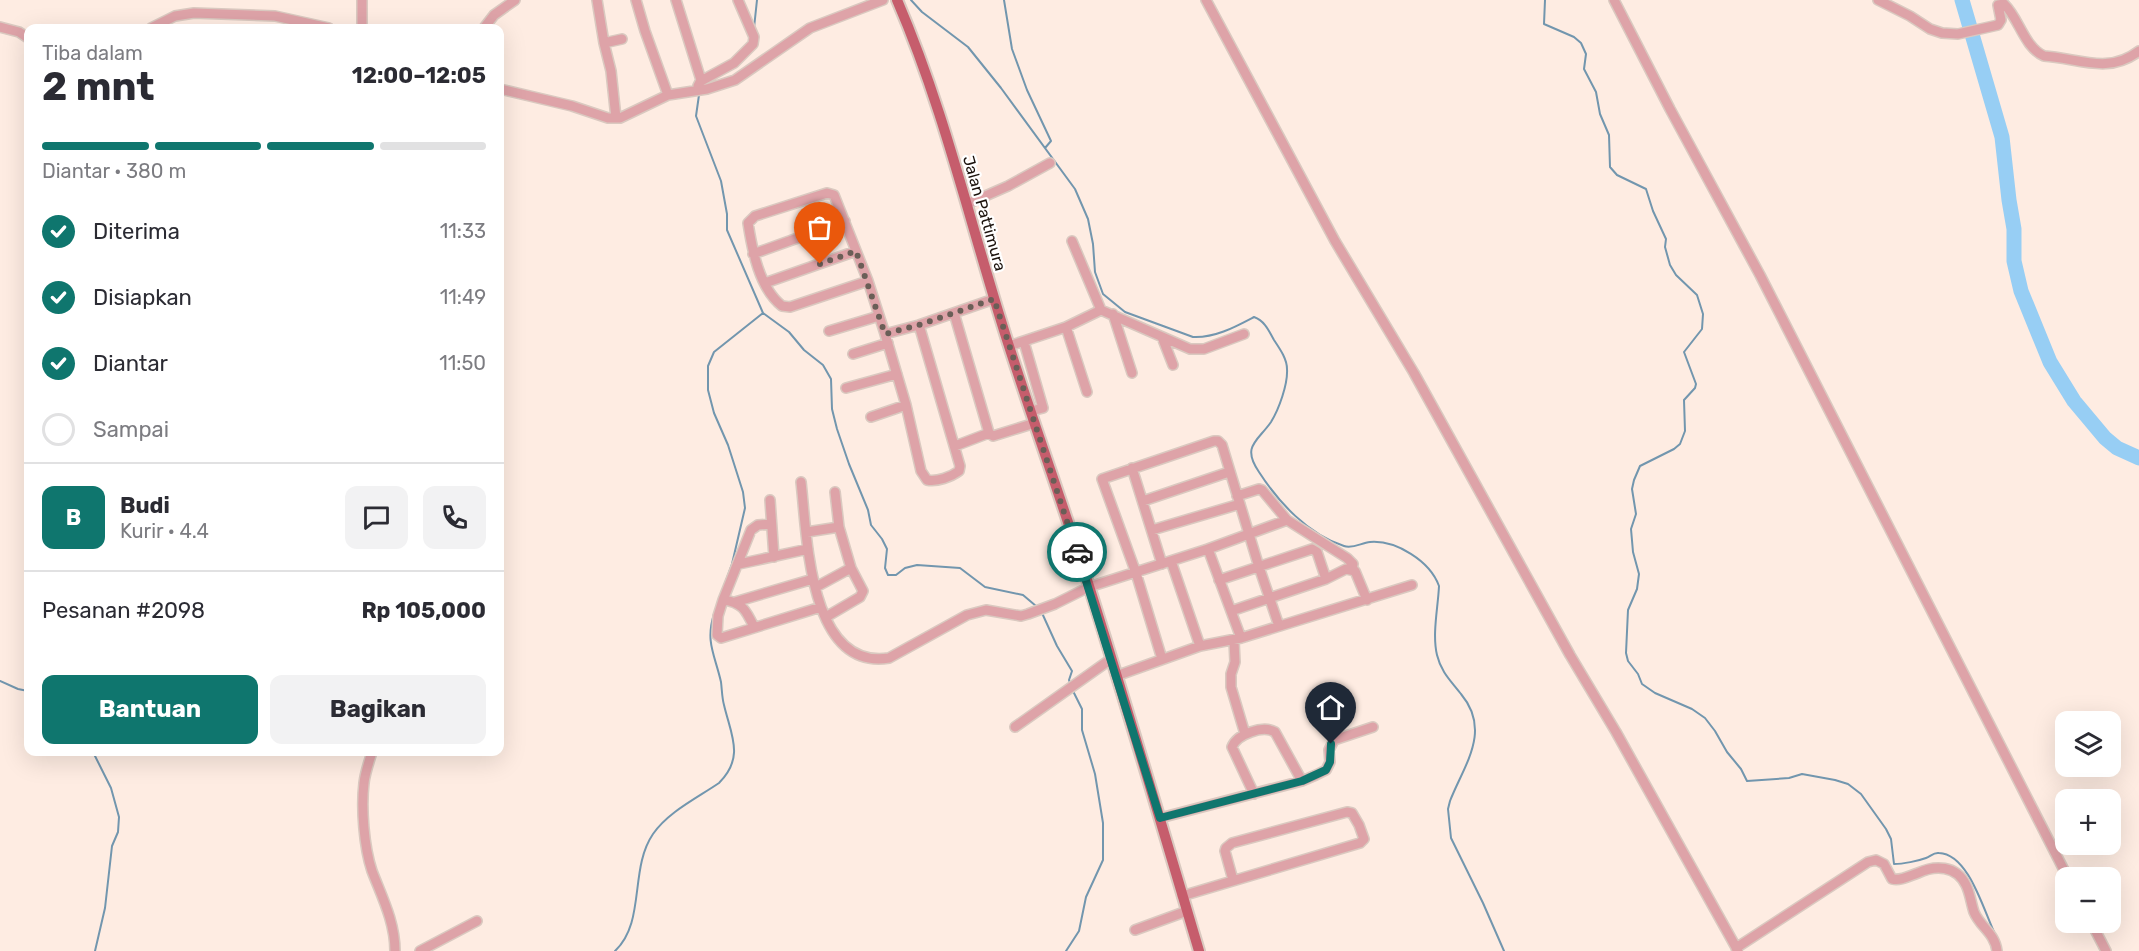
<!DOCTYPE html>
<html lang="id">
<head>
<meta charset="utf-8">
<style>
  :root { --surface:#fff; --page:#f2f2f3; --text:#2b2b33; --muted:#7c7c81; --line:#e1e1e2; --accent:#0f766e }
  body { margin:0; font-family:Rubik,sans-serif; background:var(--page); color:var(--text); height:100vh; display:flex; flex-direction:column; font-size:22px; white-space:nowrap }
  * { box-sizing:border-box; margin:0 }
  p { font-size:20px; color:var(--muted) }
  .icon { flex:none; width:33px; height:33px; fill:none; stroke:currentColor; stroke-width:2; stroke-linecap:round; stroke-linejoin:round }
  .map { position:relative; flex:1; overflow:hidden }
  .details { position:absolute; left:24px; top:24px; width:480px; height:732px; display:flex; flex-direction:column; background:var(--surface); border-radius:12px; box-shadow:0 6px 24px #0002 }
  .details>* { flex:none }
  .fabs { position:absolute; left:2055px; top:711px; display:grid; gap:12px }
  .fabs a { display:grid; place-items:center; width:66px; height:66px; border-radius:12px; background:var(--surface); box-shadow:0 6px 24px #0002; font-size:30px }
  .pin { position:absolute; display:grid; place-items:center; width:51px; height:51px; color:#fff; margin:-62px -26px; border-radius:50% 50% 50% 0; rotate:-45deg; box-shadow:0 0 6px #0007 }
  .pin .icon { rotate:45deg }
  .courier { position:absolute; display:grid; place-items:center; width:60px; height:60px; margin:-30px; border:4px solid #0f766e; border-radius:50%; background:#fff; color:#222; box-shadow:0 2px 8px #0007 }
  .headline em { font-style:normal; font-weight:700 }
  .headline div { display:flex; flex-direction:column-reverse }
  .headline { display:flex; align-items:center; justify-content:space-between; height:102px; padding:0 18px }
  h1 { font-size:39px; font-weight:700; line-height:45px }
  .bar { display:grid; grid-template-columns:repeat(4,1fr); gap:9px 6px; align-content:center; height:72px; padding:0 18px }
  .bar i { height:8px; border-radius:4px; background:var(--line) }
  .bar .current { background:var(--accent) }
  .bar p { grid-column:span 4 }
  .line { display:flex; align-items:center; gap:15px; padding:0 18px; border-top:2px solid var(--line) }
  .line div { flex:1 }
  .round { display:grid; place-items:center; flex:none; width:63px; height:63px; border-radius:12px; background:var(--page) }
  ol { padding:0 18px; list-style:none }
  li { display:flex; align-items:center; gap:18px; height:66px }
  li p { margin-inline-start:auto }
  li .icon { padding:6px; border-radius:50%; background:var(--accent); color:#fff; stroke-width:4 }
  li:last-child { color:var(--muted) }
  li i { width:33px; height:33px; border:3px solid var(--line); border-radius:50% }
  .primary-button { display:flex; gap:12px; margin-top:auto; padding:12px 18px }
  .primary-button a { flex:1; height:69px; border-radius:12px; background:var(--accent); color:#fff; font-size:24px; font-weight:700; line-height:69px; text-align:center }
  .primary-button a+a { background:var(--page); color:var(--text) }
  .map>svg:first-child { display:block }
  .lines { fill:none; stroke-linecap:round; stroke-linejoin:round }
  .stream { stroke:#7296ae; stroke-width:2 }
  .river { stroke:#97cef4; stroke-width:15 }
  .minor-casing { stroke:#dac9c0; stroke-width:12 }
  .major-casing { stroke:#dac9c0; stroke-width:14 }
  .minor { stroke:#dea3a8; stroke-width:9 }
  .major { stroke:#c65d6c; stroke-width:10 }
  .done { stroke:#6a5e57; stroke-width:6; stroke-dasharray:0 10.8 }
  .route { stroke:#0f766e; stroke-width:8 }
  .labels { text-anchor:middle; stroke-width:4.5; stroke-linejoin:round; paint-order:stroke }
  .street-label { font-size:16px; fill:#1b120c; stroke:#fff }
</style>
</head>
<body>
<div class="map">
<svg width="2139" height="951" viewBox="0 0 2139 951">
  <rect width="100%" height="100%" fill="#feece2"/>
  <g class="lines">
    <path class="stream" d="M911,0l11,12 46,35 33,41 74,101 13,30 5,25 2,28 8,22 22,18 68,25c22,1 42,-10 61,-20 11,4 15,14 20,23 6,9 13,19 13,29 1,15 -8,40 -16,53 -13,19 -30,24 -12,50 20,31 49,62 85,74 9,3 17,-3 26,-4 26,-2 60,19 69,44 -1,22 -7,48 -2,69 4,17 14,26 24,39 31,37 3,71 -11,107l-2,8 3,29 32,65 21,48
      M1004,0l8,49 15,41 24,51 -6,7
      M1545,0l-1,24 30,13 7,6 5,11 -2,15 12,23 4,22 9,21 1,32 7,8 29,14 7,22 13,28 -1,8 5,18 6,10 21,20 6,19 -1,15 -18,23 12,32 -1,4 -11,12 1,31 -5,13 -6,5 -34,17 -6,14 -2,9 4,25 -5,15 2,23 6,22 -2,15 -9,21 -2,43 2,8 10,13 4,10 13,9 37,16 13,9 10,13 12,21 14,17 6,12 42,-3 13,-4 33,6 13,4 13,10 25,35 5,10 3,25c9,0 24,-3 32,-6 5,-2 8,-6 13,-5 30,1 45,59 56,81
      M754,28l3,-28
      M699,95l-3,21 25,65 6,33v16l36,83 -49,39 -6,14v24l6,23 14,32 15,47 2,16 -13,56 -9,25
      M763,313l26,19 15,18 19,15 8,14 1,30 5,20 12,35 19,46 3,15 11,14 5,10 -2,19 3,7h8l9,-7 12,-3 43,3 25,19 38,8 13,11
      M1042,613l15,33 15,25 -3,9 1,3
      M0,681l18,8 10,2
      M93,752l18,36 8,29 -1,15 -6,14 -7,62 -10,43
      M615,951c31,-29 14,-82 38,-117 15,-22 44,-36 66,-51 26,-26 12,-48 5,-78 -2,-7 -2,-15 -3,-23 -6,-27 -16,-40 -7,-68
      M1066,951l13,-20 7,-34 17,-37v-37l-8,-49 -13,-44v-21l-9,-18"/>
    <path class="river" d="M1962,0l40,137 7,63 5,29v32l7,30 29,71 24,39 31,37 12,10 22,10"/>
    <g class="minor-casing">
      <path id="minor" d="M362,0v28
        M597,0l7,43 18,-4
        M636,0l9,31 23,64
        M676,0l25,80 -3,6
        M1206,0l129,241 79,132 156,282 46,77 122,219
        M1614,0l56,109 90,166 308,603
        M1878,0l32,16 20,13 12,4 16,1 40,-9 3,-5 -3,-15 6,-1c15,14 20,43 40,52 34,2 64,19 95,-5
        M0,27l19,5 9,6
        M151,28l24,-12 19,-3 81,3 54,12
        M484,28l10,-13 21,-15
        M604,43l7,28 5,47
        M701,81l33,-18 19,-19 1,-7 -16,-37
        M500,89l72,17 36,12h12l48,-23 39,-6 28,-9 75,-52 73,-28
        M967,204l41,-18 42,-23
        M1072,241l29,69
        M753,254l92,-33
        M868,281l-78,26 -8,-1c-23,-18 -30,-57 -34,-83l7,-7 72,-23 7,2 34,86 17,53 34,-9 75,-26
        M765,283l91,-32
        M954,313l35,120 -34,13
        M1113,314l19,59
        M1066,327l21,65
        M829,331l50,-15
        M885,334l21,71 15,66 6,9c10,2 24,-3 32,-9l1,-5 -41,-141
        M1162,337l11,28
        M1024,342l19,66 -12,3
        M1009,346l57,-19 35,-17 89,39h14l40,-15
        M853,354l35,-11
        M846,388l51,-14
        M871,417l35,-12
        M989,433l4,3 42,-13
        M1132,468l30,96
        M801,482c6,51 7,189 88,176l78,-43 19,-5 35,6 7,-2 27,-10 34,-17 119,-38 79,-29
        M835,492l4,35
        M1237,496l22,-7 3,1 25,30 60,38 6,6 -1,6
        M770,500l4,57
        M1143,501l86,-29
        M1152,530l88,-26
        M807,532l32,-5 12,41 12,23 -3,6 -34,20
        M1208,549l33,89
        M1171,561l29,85
        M739,564l69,-15
        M1219,580l93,-31 5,3 9,27
        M816,587l35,-19
        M723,600l-5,16 -1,19 4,3 100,-31
        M735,602l78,-23
        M1231,611l95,-32 20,-10 9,2 12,29
        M754,627c-8,-17 -12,-25 -31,-27l28,-70 7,-5 13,-1
        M1234,641l1,21 -4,12v13l14,47
        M1162,659l-26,-86 -34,-94 112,-38h4l4,4 37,122 20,59
        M1116,676l84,-30 41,-8 171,-53
        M1015,727l96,-68
        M372,752c-3,10 -7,21 -8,31 -3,25 0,64 8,88 10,26 23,51 23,80
        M1254,794l-22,-47c5,-13 31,-22 43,-15l27,49
        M1160,818l142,-37 14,-6 10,-5 4,-8 -1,-12 5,-10 39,-13
        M1182,896l178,-53 4,-4 -5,-14 -7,-12 -5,-1 -115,31 -6,5 -1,3 8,29
        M2091,922l15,29
        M1135,930l52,-19
        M1736,948l132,-86 8,-2 8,4 8,15c9,2 17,-3 26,-6 17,-8 38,-8 48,12 4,8 5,18 8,27 6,15 21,21 23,39
        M420,951l57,-30"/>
    </g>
    <g class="major-casing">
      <path id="major" d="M897,0c48,111 74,228 111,343 26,81 55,162 81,243 38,121 74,243 110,365"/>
    </g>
    <use href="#minor" class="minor"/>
    <use href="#major" class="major"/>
  </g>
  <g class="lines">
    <path class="done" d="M820,264l36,-13 29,83 34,-9 75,-26 83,253"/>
    <path class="route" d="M1077,552l83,266 142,-37 24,-11 4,-8 1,-18"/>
  </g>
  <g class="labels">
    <g class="street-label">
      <text transform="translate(985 213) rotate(74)" y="6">Jalan Pattimura</text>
    </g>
  </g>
</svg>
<div class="fabs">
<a><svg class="icon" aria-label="layers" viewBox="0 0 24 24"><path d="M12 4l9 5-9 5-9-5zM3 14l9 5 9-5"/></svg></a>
<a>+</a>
<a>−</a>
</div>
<div class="pin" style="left:820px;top:264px;background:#ea580c"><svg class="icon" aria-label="bag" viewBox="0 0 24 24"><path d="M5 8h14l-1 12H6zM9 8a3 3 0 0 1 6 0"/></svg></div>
<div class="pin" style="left:1331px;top:744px;background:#1f2937"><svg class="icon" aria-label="home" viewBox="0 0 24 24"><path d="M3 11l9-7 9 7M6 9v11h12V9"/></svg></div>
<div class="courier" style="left:1077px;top:552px"><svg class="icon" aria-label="car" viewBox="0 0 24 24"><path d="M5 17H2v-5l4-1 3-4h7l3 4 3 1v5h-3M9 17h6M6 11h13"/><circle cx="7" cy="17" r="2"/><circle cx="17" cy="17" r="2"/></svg></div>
<section class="details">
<div class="headline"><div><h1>2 mnt</h1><p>Tiba dalam</p></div><em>12:00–12:05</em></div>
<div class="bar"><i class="current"></i><i class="current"></i><i class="current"></i><i></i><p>Diantar · 380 m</p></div>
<ol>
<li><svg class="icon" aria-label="check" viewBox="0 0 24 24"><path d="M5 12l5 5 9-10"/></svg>Diterima<p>11:33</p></li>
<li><svg class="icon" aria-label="check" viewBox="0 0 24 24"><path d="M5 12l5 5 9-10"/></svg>Disiapkan<p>11:49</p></li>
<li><svg class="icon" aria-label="check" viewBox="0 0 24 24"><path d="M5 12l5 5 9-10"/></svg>Diantar<p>11:50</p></li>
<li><i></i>Sampai</li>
</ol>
<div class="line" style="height:108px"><b class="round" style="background:var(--accent);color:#fff">B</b><div><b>Budi</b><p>Kurir · 4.4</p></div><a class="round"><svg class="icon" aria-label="chat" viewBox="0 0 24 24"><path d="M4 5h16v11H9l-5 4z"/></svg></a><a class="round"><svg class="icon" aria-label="phone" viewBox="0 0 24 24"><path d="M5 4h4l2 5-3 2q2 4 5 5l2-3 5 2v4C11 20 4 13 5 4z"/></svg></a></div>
<div class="line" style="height:78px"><div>Pesanan #2098</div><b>Rp 105,000</b></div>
<div class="primary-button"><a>Bantuan</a><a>Bagikan</a></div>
</section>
</div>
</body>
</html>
